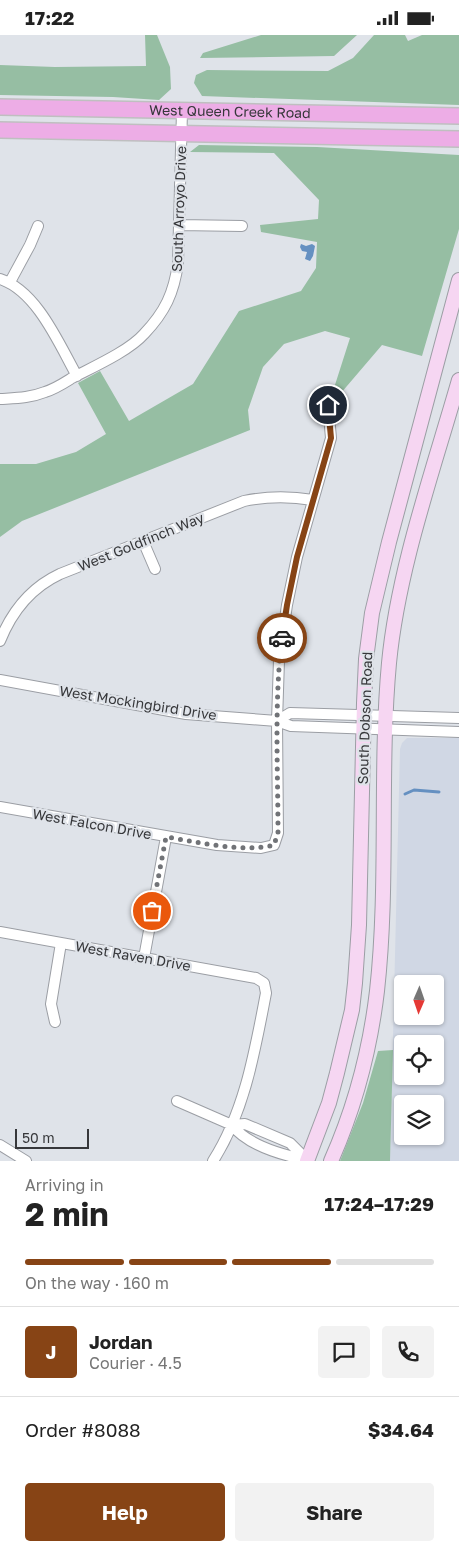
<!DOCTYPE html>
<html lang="en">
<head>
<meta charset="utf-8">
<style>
  :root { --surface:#fff; --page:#f2f2f2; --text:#222; --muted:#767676; --line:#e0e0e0; --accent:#874415 }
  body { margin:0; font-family:"Golos Text",sans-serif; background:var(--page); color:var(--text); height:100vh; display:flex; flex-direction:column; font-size:19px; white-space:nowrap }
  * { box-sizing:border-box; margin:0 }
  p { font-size:16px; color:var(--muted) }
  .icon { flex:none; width:28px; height:28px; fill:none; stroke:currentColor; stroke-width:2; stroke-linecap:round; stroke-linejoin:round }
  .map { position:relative; height:1126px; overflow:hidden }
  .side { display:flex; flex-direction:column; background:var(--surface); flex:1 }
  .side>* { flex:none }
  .needle { width:32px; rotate:182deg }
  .tools { position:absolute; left:394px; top:940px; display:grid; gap:10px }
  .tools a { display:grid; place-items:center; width:50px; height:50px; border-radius:5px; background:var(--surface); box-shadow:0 1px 4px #0004; font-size:25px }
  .scale { position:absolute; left:15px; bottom:12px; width:74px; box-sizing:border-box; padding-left:5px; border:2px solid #36373a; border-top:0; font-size:14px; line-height:18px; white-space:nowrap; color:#36373a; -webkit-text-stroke:4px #dfe3e9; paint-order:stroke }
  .pin { position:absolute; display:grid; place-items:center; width:42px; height:42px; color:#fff; margin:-21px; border:2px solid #fff; border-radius:50%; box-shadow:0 1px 5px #0007 }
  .courier { position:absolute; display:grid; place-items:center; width:50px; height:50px; margin:-25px; border:4px solid #874415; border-radius:50%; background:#fff; color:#222; box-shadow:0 1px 6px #0007 }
  .summary em { font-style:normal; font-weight:700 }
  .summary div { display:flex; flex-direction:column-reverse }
  .summary { display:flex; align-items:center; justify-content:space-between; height:85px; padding:0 25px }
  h1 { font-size:32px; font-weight:700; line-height:38px }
  .bar { display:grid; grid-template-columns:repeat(4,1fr); gap:8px 5px; align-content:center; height:60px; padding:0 25px }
  .bar i { height:6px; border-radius:4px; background:var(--line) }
  .bar .active { background:var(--accent) }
  .bar p { grid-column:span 4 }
  .line { display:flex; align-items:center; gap:12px; padding:0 25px; border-top:1px solid var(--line) }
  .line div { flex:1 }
  .round { display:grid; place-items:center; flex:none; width:52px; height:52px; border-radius:5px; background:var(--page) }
  .cta { display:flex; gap:10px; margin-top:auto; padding:10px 25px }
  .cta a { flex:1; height:58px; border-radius:5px; background:var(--accent); color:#fff; font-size:20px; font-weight:700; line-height:58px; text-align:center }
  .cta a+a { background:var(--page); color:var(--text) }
  .status { display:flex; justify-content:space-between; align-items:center; height:35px; padding:0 25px; background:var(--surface); direction:ltr }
  .status svg { height:14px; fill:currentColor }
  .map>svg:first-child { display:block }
  .built { fill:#d0d7e4; fill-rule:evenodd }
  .green { fill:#96bea3 }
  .water { fill:#6590c1 }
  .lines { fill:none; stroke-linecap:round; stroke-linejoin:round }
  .stream { stroke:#6590c1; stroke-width:3 }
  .minor-casing { stroke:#9b9ea4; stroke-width:12 }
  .secondary-casing { stroke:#9b9ea4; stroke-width:16 }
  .primary-casing { stroke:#bfbfc0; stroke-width:18 }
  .minor { stroke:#fff; stroke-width:10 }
  .secondary { stroke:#f6d6f2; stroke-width:14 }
  .primary { stroke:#edade6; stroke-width:15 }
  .done { stroke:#717377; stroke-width:5; stroke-dasharray:0 9 }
  .route { stroke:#874415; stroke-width:6 }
  .labels { text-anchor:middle; stroke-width:4.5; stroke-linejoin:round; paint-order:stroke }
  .street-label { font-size:14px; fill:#36373a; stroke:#dfe3e9 }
</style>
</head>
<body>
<div class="status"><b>17:22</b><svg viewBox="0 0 49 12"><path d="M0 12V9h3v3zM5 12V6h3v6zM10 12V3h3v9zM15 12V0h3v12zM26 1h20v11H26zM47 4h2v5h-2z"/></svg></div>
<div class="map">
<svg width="459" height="1126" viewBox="0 0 459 1126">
  <rect width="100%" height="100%" fill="#dfe3e9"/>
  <path class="built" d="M407,703h52v423h-69l10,-412 2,-6zM402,949h33v32h-33zM402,1009h33v32h-33zM402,1069h33v32h-33z"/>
  <path class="green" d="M145,0h12l13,32 1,22 -12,11 -46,-3 -113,-2v-30l55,2 91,-1z
    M261,0h96l-23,21 -134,2 3,-5z
    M374,0h31l3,6 14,-6h37v70l-257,-9 -8,-13 2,-8 11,-5 121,1 25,-13z
    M199,110l118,2 142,8v74l-37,127 -40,-11 -41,48 -7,-5 16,-50 -25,-7 -41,13 -21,23 -15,43 2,20 -228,91 -22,16v-73h36l40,-12 30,-18 -28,-51 22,-12 29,50 64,-37 46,-73 62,-20 15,-23 1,-26 -56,-10 -1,-7 58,-6 1,-19 -45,-47 -84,-1z
    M393,1015l-3,111h-50l23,-58 15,-52z"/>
  <path class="water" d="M301,209l5,2 6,-2 3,2 -2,10 -3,5 -5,-2 2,-7 -5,-1 -2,-4z"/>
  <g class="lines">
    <path class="stream" d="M405,759l9,-4 25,2"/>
    <g class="minor-casing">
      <path id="minor" d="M179,190l63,1
        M0,244c37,12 59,65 77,97
        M10,247l20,-37 8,-19
        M0,364c16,-1 30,-1 45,-7 10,-3 19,-9 27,-14 21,-11 57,-27 72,-44 21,-22 30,-41 34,-71l4,-152
        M143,506l12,28
        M0,606c12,-30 30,-53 60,-67l184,-73c24,-5 45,-5 69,-1
        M0,645l186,34 91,7 14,5 168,6
        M277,686l13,-8 169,5
        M0,772l217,38 44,3 13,-3 4,-12 -1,-112 2,-61 8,-55 10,-48 34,-119 -3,-33
        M0,897l256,46 8,5 2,10c-11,57 -21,118 -53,168
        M144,923l22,-121
        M55,987l-4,-18 10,-61
        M177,1066l55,24 13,-1 45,19 17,17
        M232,1090c16,21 50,30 75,35
        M0,1110l26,16"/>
    </g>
    <g class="secondary-casing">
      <path id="secondary" d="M307,1126l22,-58 8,-30 15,-63 3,-27 4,-58 5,-222 2,-44 6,-46 17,-71 70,-262
        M331,1126c24,-54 39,-111 46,-170 12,-108 2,-219 12,-328 9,-94 44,-192 70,-283"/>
    </g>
    <g class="primary-casing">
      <g id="primary">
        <path id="s1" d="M0,72l459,9"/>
        <path d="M0,95l459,9"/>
      </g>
    </g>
    <use href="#minor" class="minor"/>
    <use href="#secondary" class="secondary"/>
    <use href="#primary" class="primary"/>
  </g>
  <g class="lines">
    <path class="done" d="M152,876l14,-74c33,5 76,16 108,8l4,-12c0,-65 -4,-131 4,-195"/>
    <path class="route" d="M282,603l5,-33 10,-48 34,-119 -3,-33"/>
  </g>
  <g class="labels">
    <g class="street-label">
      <text dy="5" stroke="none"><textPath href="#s1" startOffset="230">West Queen Creek Road</textPath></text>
      <text transform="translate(179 174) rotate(-88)" y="5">South Arroyo Drive</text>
      <text transform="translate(141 507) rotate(-22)" y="5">West Goldfinch Way</text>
      <text transform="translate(138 668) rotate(9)" y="5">West Mockingbird Drive</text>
      <text transform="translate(365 683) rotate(-88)" y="5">South Dobson Road</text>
      <text transform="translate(92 789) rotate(10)" y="5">West Falcon Drive</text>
      <text transform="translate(133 921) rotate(10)" y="5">West Raven Drive</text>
    </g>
  </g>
</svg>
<div class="tools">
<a><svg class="needle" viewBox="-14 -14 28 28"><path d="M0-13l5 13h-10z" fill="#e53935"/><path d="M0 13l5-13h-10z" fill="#767676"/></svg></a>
<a><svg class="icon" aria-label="locate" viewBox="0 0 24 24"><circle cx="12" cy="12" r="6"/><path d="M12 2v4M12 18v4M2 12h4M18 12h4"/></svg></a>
<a><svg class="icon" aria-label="layers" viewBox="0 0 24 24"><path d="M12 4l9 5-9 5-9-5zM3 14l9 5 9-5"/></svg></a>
</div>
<div class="scale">50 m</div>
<div class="pin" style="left:152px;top:876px;background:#ea580c"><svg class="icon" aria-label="bag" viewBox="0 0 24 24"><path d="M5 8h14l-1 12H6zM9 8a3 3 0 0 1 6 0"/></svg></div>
<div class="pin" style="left:328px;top:370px;background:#1f2937"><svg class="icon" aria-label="home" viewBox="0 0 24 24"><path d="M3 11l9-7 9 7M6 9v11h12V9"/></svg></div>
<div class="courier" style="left:282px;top:603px"><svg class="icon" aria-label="car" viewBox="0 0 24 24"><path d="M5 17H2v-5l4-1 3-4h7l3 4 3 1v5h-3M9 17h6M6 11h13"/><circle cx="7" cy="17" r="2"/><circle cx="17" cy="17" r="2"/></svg></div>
</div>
<section class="side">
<div class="summary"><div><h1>2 min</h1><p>Arriving in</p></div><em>17:24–17:29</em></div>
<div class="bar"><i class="active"></i><i class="active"></i><i class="active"></i><i></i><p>On the way · 160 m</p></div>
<div class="line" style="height:90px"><b class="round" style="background:var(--accent);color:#fff">J</b><div><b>Jordan</b><p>Courier · 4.5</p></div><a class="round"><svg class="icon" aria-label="chat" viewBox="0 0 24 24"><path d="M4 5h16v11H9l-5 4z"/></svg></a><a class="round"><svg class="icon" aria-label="phone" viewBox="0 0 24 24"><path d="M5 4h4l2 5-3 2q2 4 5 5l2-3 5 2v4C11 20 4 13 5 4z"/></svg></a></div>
<div class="line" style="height:65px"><div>Order #8088</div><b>$34.64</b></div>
<div class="cta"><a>Help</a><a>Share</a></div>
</section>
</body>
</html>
